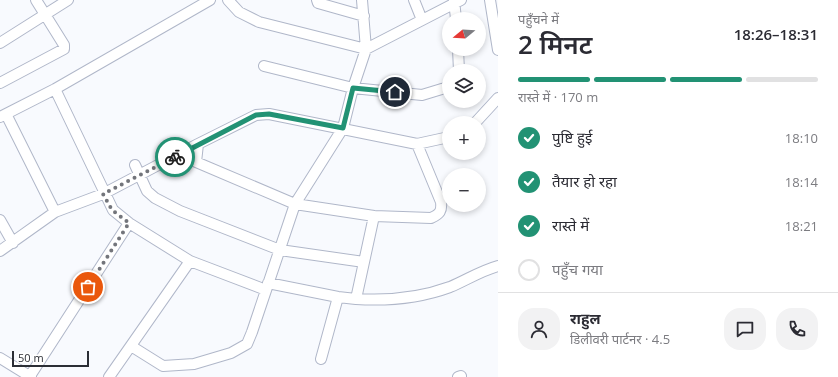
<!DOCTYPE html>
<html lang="hi">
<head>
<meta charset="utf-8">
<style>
  :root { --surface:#fff; --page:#f2f2f3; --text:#2b2b33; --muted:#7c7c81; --line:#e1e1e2; --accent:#229274 }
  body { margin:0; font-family:"Open Sans","Noto Sans Devanagari",sans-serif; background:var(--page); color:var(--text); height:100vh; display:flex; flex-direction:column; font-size:15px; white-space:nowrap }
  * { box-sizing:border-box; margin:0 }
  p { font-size:13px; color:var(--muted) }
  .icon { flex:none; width:22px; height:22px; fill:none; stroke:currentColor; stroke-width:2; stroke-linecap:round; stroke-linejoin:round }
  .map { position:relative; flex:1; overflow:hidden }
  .sheet { display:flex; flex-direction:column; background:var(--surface); width:340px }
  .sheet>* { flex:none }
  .needle { width:26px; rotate:252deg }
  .fabs { position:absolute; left:442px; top:12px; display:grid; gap:8px }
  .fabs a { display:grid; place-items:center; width:44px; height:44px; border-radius:50%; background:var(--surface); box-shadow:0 2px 6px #0003; font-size:20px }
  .scale { position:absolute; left:12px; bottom:10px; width:77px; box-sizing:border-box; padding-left:4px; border:2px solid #2b2e35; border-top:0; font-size:11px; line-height:14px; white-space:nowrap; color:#2b2e35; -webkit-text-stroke:3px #fff; paint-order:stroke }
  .pin { position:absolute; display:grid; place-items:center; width:34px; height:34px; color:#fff; margin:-17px; border:2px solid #fff; border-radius:50%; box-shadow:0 1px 4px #0007 }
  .courier { position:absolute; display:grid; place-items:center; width:40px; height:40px; margin:-20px; border:3px solid #229274; border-radius:50%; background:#fff; color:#222; box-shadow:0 1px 5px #0007 }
  .summary em { font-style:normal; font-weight:600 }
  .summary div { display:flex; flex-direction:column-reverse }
  .summary { display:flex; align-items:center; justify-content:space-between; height:68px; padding:0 20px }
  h1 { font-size:26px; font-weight:600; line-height:30px }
  .bar { display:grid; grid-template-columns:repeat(4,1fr); gap:6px 4px; align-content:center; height:48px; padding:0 20px }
  .bar i { height:5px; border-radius:3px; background:var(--line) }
  .bar .on { background:var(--accent) }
  .bar p { grid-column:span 4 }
  .line { display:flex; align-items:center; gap:10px; padding:0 20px; border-top:1px solid var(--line) }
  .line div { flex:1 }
  .round { display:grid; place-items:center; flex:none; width:42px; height:42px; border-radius:16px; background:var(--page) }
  ol { padding:0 20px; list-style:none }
  li { display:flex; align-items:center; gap:12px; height:44px }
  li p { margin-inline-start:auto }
  li .icon { padding:4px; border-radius:50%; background:var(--accent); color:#fff; stroke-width:4 }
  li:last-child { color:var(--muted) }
  li i { width:22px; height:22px; border:2px solid var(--line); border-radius:50% }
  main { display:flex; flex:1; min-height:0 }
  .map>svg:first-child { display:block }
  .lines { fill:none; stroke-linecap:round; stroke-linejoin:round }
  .minor-casing { stroke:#b0b7c9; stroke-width:12 }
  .minor { stroke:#fff; stroke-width:10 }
  .done { stroke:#73757b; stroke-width:4; stroke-dasharray:0 7.2 }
  .route { stroke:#229274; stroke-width:5 }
</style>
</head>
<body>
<main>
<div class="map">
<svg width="498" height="377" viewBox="0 0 498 377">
  <rect width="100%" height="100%" fill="#f8fafe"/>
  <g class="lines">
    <g class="minor-casing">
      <path id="minor" d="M228,0l11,12 20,10 107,27 95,-49
        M317,0l1,3 46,13
        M414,0l8,20
        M454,0l2,19
        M490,0l8,50
        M0,43l68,-43
        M458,49l1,22
        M264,66l89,22 69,7 23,-7 4,-4
        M0,83l64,-34v-4l-28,-45
        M55,89l58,121 16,13 61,38 76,29
        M6,114l49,98
        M0,117l55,-28 155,-89
        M475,123l23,-25
        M417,144l24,58c1,9 -1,12 -10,16l-57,-2 -79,-12 -99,-42 2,-18 58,-29 13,-1 148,30 32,-7
        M135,165l12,26 8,7 25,13 100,39 84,12
        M0,220l13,23
        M0,251l55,-39 48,-18 95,-50
        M268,283l70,14 18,2 18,-83
        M356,299c31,2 64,-1 94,-12 17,-7 30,-16 48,-21
        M131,346l32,20 31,-2 37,-11 16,-9 5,-12 43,-128 48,-76 10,-40 13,-39 -4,-49
        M0,358l31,19
        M321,359l17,-62
        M30,376l99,-153
        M109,377l81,-116
        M458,377l3,-1"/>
    </g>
    <use href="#minor" class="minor"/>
  </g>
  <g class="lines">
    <path class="done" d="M88,287l41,-64 -17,-13 -9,-16 72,-37"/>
    <path class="route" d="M175,157l81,-42 13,-1 74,14 10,-40 42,4"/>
  </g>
</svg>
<div class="fabs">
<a><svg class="needle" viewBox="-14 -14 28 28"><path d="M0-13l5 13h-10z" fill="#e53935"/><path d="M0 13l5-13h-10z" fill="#7c7c81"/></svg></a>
<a><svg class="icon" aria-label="layers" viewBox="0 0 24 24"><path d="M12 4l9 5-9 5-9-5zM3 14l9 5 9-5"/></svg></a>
<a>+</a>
<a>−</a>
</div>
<div class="scale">50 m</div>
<div class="pin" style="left:88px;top:287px;background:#ea580c"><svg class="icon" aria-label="bag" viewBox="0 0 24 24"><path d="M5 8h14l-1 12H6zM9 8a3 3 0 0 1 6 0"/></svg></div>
<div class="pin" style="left:395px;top:92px;background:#1f2937"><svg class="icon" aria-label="home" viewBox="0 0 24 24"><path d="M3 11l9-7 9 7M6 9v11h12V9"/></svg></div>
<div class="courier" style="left:175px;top:157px"><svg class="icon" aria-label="bike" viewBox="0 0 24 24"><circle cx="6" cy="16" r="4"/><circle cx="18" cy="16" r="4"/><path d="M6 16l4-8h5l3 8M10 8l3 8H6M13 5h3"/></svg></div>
</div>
<section class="sheet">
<div class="summary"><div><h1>2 मिनट</h1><p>पहुँचने में</p></div><em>18:26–18:31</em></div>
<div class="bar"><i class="on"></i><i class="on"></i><i class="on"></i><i></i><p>रास्ते में · 170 m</p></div>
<ol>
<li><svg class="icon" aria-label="check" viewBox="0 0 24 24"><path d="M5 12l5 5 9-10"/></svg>पुष्टि हुई<p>18:10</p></li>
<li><svg class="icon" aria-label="check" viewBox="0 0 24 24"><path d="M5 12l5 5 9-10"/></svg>तैयार हो रहा<p>18:14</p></li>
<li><svg class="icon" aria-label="check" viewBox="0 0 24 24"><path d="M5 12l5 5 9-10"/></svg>रास्ते में<p>18:21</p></li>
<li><i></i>पहुँच गया</li>
</ol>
<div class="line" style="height:72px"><a class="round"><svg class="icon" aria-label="person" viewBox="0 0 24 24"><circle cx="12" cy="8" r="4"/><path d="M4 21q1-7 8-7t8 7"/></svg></a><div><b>राहुल</b><p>डिलीवरी पार्टनर · 4.5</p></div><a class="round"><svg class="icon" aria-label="chat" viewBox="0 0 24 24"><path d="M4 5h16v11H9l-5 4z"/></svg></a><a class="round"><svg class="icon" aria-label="phone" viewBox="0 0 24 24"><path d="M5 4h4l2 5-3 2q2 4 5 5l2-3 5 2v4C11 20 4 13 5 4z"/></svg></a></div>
</section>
</main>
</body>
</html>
